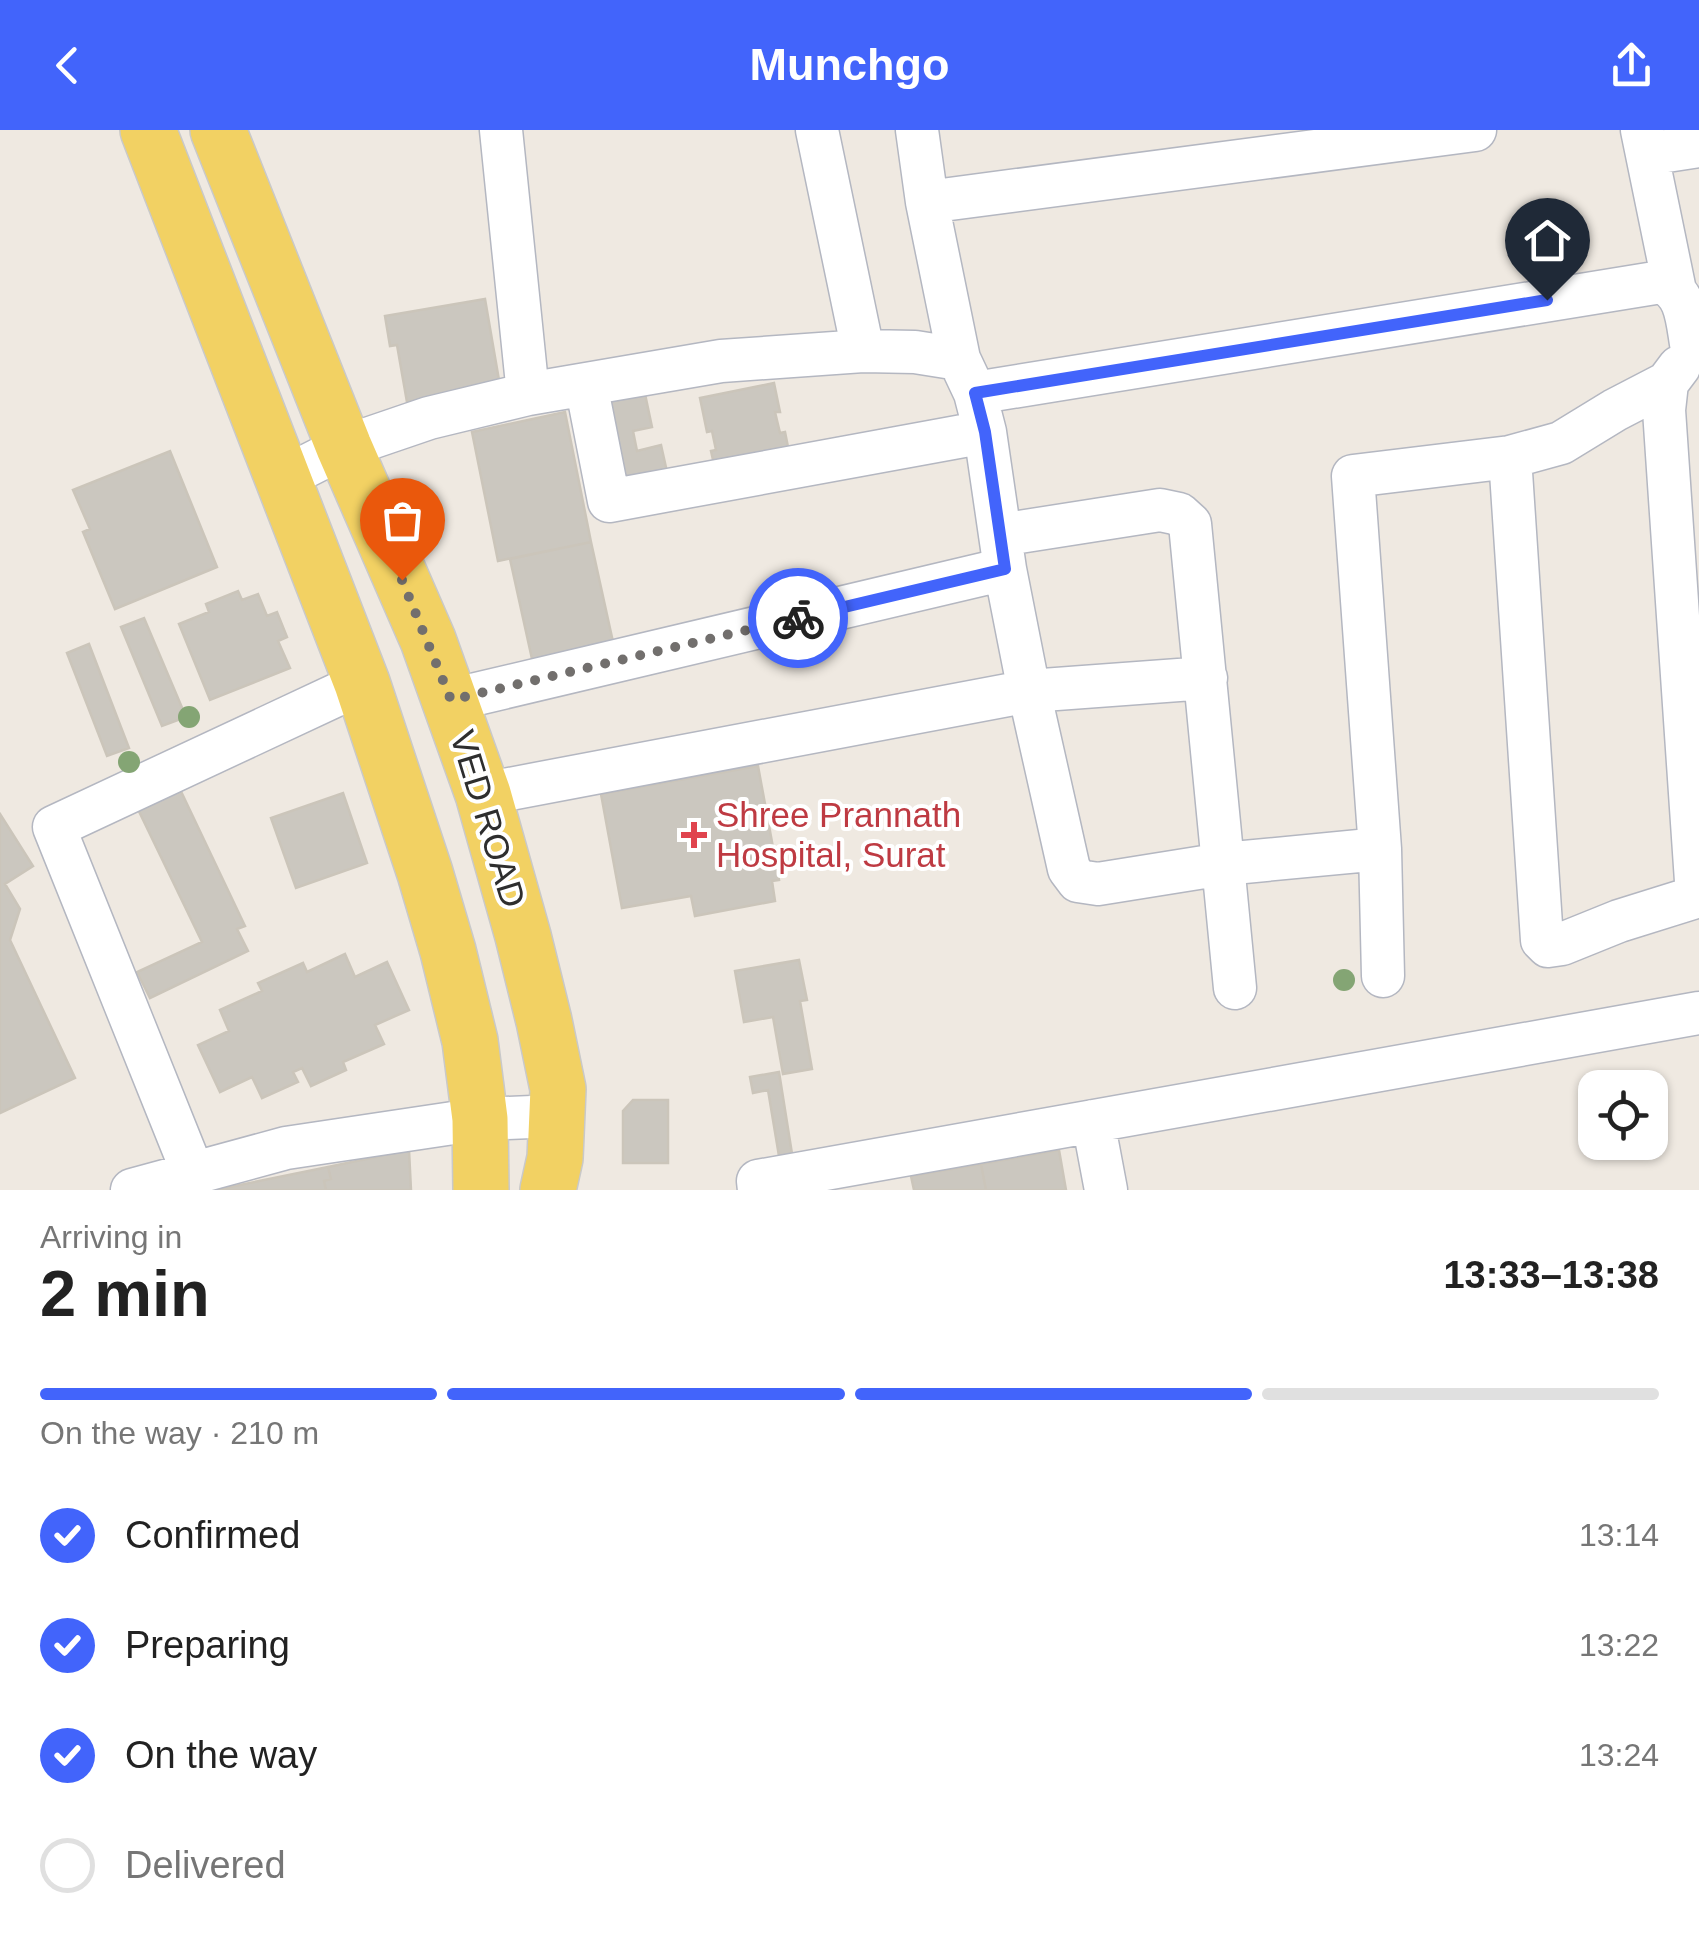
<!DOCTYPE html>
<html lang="en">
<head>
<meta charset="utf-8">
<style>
  :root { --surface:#fff; --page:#f2f2f2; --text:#222; --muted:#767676; --line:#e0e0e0; --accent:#4264fb }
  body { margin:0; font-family:Helvetica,sans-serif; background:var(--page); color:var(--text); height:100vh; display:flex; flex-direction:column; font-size:38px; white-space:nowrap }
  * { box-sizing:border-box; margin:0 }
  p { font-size:32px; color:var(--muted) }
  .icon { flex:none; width:55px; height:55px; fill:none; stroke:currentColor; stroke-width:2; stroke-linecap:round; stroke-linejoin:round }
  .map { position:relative; height:1060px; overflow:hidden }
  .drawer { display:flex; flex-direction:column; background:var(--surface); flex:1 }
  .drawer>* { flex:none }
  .fabs { position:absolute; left:1578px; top:940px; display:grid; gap:20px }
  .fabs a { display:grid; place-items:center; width:90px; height:90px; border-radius:20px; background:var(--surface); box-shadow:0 2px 8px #0004; font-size:50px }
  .pin { position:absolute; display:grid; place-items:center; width:85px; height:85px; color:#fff; margin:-102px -42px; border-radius:50% 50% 50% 0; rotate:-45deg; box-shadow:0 0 10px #0007 }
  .pin .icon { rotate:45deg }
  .courier { position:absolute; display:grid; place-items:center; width:100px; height:100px; margin:-50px; border:8px solid #4264fb; border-radius:50%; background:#fff; color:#222; box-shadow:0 2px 12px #0007 }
  .summary em { font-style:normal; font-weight:700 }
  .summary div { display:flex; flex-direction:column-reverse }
  .summary { display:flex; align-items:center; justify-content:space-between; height:170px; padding:0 40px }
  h1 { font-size:65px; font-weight:700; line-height:75px }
  .bar { display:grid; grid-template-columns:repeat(4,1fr); gap:15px 10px; align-content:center; height:120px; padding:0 40px }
  .bar i { height:12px; border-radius:8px; background:var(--line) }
  .bar .selected { background:var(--accent) }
  .bar p { grid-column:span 4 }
  ol { padding:0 40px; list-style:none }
  li { display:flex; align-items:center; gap:30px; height:110px }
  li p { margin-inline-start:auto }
  li .icon { padding:10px; border-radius:50%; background:var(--accent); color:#fff; stroke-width:4 }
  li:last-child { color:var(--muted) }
  li i { width:55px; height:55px; border:5px solid var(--line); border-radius:50% }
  header { display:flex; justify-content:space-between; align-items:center; height:130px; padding:0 40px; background:var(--accent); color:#fff; font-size:45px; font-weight:700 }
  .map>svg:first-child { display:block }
  .building { fill:#cbc7bf; stroke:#cbc5ba; stroke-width:2.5 }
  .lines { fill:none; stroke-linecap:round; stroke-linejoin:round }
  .minor-casing { stroke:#b4b7c1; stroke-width:45 }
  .major-casing { stroke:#c9c9c9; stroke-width:58 }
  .minor { stroke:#fff; stroke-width:42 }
  .major { stroke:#f2d163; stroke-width:55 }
  .tree { fill:#84a574 }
  .done { stroke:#726f6d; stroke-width:10; stroke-dasharray:0 18 }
  .route { stroke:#4264fb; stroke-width:12 }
  .health-dot { fill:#e0444e; stroke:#fff; stroke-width:4 }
  .labels { text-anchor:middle; stroke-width:8; stroke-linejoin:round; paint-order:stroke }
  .health-label { font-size:35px; fill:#be3a42; stroke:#fff; text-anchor:start }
  .street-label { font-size:35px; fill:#2e2e2e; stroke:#fff }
</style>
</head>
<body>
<header><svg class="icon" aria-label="back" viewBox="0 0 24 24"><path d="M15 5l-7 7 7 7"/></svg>Munchgo<svg class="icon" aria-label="share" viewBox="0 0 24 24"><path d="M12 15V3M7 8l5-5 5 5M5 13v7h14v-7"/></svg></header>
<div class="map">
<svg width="1699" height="1060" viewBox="0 0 1699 1060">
  <rect width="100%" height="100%" fill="#efe9e1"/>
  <path class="building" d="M485,169l15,87 -93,16 -10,-57 -7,1 -5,-30z
    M774,253l6,29h-5l5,21 5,-1 5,25 -74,16 -5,-22 5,-1 -4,-19 -5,1 -7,-34z
    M645,264l7,33 -19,4 4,20 24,-6 8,36 -54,12 -20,-88z
    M565,282l26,130 -93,19 -26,-129z
    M170,321l47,116 -102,42 -32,-77 7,-3 -17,-39z
    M591,412l24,109 -81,17 -24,-109z
    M238,461l4,9 16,-6 9,22 10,-4 10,25 -9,4 12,27 -80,32 -31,-76 30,-12 -3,-8z
    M144,488l42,99 -24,9 -41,-99z
    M89,514l40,104 -22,8 -40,-103z
    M758,636l21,114 -7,1 3,20 -80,15 -4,-20 -69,12 -21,-114z
    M177,653l68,143 -8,3 11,22 -98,47 -13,-26 65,-30 -67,-139z
    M343,663l24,70 -71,25 -25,-70z
    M0,684l33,52 -28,18 15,25 -10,31 65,138 -75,35z
    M345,824l10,23 32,-15 22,48 -34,15 9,19 -41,18 3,8 -35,16 -9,-18 -9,4 5,10 -36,16 -10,-21 -32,15 -22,-47 31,-14 -9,-21 42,-19 -4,-8 45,-20 4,9z
    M799,830l8,40 -7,1 12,68 -29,5 -10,-57 -29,5 -9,-51z
    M779,942l14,88 -13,2 -12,-72 -15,3 -3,-16z
    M633,970h35v63h-45v-52z
    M409,1020l2,40h-85l-2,-9 7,-2 -3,-12z
    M1059,1020l7,40h-80l-5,-26z
    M981,1034l5,26h-72l-3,-14z
    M328,1037l3,12 -7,2 2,9h-111z"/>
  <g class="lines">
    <g class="minor-casing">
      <path id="minor" d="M501,0l27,264
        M817,0l46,221
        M917,0l10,72 32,157 16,34 10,39 20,137 24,122 40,178 9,12 20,3 125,-20 157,-15
        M1642,0l32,156
        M1647,24l52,-8
        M927,72l548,-72
        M1679,237l-12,16 -3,27 33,486
        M586,254l23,117 376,-69
        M975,263l686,-111c27,10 26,42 31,67
        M1510,327l32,483 6,6 14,-2 57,-23 80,-25
        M281,349l63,-32 85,-29 99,-24 193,-33 142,-10 52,1 44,7
        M1000,405l160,-25 19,4 11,10 45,464
        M451,570l554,-131
        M483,664l546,-103 177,-13
        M1383,846l-3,-127 -27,-373 157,-19 51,-14 54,-33 52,-27
        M1093,991l13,69
        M193,1043l-139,-346 308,-144
        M132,1060l154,-42 194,-29 76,-3
        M759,1060l-1,-9 941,-168"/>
    </g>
    <g class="major-casing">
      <path id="major" d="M148,0l214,553 63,190 23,78 22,90 10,78 1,71
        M218,0l126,317 84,193 55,154 40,142 21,85 14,68 -3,69 -7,32"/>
    </g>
    <use href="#minor" class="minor"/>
    <use href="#major" class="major"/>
  </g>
  <g class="tree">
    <circle cx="189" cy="587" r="11"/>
    <circle cx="129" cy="632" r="11"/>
    <circle cx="1344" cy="850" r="11"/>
  </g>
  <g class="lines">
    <path class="done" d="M402,450l49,120 347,-82"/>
    <path class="route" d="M798,488l207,-49 -20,-137 -10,-39 572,-93"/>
  </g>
  <path class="health-dot" d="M689 690h10v10h10v10h-10v10h-10v-10h-10v-10h10z"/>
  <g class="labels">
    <g class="health-label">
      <text x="716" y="697">Shree Prannath<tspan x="716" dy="40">Hospital, Surat</tspan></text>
    </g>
    <g class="street-label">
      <text transform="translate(488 689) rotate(73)" y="12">VED ROAD</text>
    </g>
  </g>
</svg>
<div class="fabs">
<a><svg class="icon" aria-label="locate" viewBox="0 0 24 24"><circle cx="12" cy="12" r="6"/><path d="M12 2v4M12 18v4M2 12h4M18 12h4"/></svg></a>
</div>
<div class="pin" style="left:402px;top:450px;background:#ea580c"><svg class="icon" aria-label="bag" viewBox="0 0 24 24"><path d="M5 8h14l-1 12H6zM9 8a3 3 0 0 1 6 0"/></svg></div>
<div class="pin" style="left:1547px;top:170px;background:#1f2937"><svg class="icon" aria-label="home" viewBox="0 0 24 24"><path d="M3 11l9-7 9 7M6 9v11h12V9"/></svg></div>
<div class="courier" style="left:798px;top:488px"><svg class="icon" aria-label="bike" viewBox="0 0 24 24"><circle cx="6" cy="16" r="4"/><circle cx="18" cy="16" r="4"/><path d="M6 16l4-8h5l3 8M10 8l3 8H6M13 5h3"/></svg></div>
</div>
<section class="drawer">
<div class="summary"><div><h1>2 min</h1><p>Arriving in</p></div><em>13:33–13:38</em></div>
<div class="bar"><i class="selected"></i><i class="selected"></i><i class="selected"></i><i></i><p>On the way · 210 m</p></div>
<ol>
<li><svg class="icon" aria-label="check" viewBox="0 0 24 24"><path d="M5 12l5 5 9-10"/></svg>Confirmed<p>13:14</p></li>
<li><svg class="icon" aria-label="check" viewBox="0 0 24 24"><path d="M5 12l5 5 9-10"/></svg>Preparing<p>13:22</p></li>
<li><svg class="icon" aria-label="check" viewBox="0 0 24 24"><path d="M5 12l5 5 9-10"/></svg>On the way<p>13:24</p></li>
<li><i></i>Delivered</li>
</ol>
</section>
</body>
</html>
